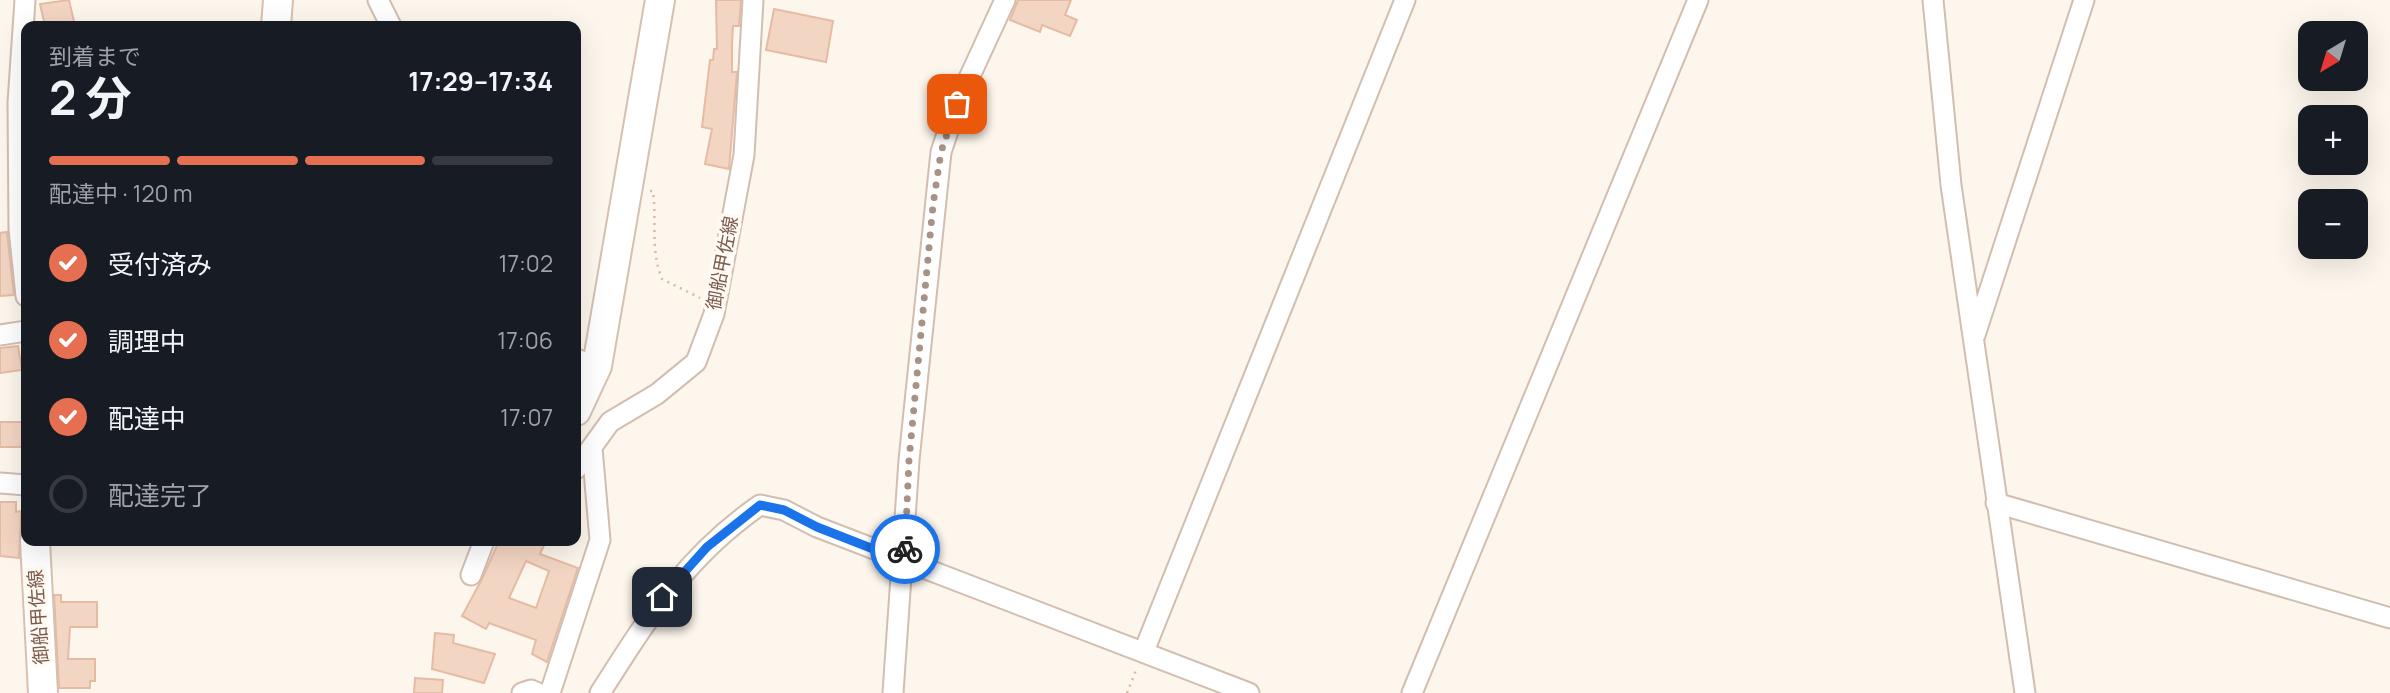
<!DOCTYPE html>
<html lang="ja">
<head>
<meta charset="utf-8">
<style>
  :root { --surface:#171b24; --page:#20242c; --text:#f1f3f6; --muted:#9ea1a6; --line:#363941; --accent:#e76f51 }
  body { margin:0; font-family:Manrope,"Noto Sans JP",sans-serif; background:var(--page); color:var(--text); height:100vh; display:flex; flex-direction:column; font-size:26px; white-space:nowrap }
  * { box-sizing:border-box; margin:0 }
  p { font-size:23px; color:var(--muted) }
  .icon { flex:none; width:38px; height:38px; fill:none; stroke:currentColor; stroke-width:2; stroke-linecap:round; stroke-linejoin:round }
  .map { position:relative; flex:1; overflow:hidden }
  .side { position:absolute; left:21px; top:21px; width:560px; height:525px; display:flex; flex-direction:column; background:var(--surface); border-radius:14px; box-shadow:0 7px 28px #0002 }
  .side>* { flex:none }
  .needle { width:46px; rotate:218deg }
  .fabs { position:absolute; left:2298px; top:21px; display:grid; gap:14px }
  .fabs a { display:grid; place-items:center; width:70px; height:70px; border-radius:14px; background:var(--surface); box-shadow:0 7px 28px #0002; font-size:35px }
  .pin { position:absolute; display:grid; place-items:center; width:60px; height:60px; color:#fff; margin:-30px; border-radius:14px; box-shadow:0 4px 10px #0006 }
  .courier { position:absolute; display:grid; place-items:center; width:70px; height:70px; margin:-35px; border:5px solid #1a73e8; border-radius:50%; background:#fff; color:#222; box-shadow:0 2px 9px #0007 }
  .overview em { font-style:normal; font-weight:700 }
  .overview div { display:flex; flex-direction:column-reverse }
  .overview { display:flex; align-items:center; justify-content:space-between; height:119px; padding:0 28px }
  h1 { font-size:46px; font-weight:700; line-height:52px }
  .bar { display:grid; grid-template-columns:repeat(4,1fr); gap:10px 7px; align-content:center; height:84px; padding:0 28px }
  .bar i { height:9px; border-radius:5px; background:var(--line) }
  .bar .current { background:var(--accent) }
  .bar p { grid-column:span 4 }
  ol { padding:0 28px; list-style:none }
  li { display:flex; align-items:center; gap:21px; height:77px }
  li p { margin-inline-start:auto }
  li .icon { padding:7px; border-radius:50%; background:var(--accent); color:#fff; stroke-width:4 }
  li:last-child { color:var(--muted) }
  li i { width:38px; height:38px; border:4px solid var(--line); border-radius:50% }
  .map>svg:first-child { display:block }
  .building { fill:#f3d5c3; stroke:#e6bba3; stroke-width:2; fill-rule:evenodd }
  .lines { fill:none; stroke-linecap:round; stroke-linejoin:round }
  .street-casing { stroke:#d1beb0; stroke-width:23 }
  .secondary-casing { stroke:#d6c0b0; stroke-width:32 }
  .path { stroke:#d9b8a5; stroke-width:2.5; stroke-dasharray:2 5; stroke-linecap:butt }
  .street { stroke:#fff; stroke-width:19 }
  .secondary { stroke:#fff; stroke-width:28 }
  .done { stroke:#a89285; stroke-width:7; stroke-dasharray:0 12.6 }
  .route { stroke:#1a73e8; stroke-width:9 }
  .labels { text-anchor:middle; stroke-width:7; stroke-linejoin:round; paint-order:stroke }
  .street-label { font-size:19px; fill:#7a5c4d; stroke:#fffaf3 }
</style>
</head>
<body>
<div class="map">
<svg width="2390" height="693" viewBox="0 0 2390 693">
  <rect width="100%" height="100%" fill="#fdf6ec"/>
  <path class="building" d="M69,0l6,26h-30l-5,-22z
    M716,0h25l-2,26h-6l-1,18v28h5l-8,97 -24,-5 7,-35 -10,-2 8,-67h3l1,-11h3z
    M1018,0h53l-6,15 12,5 -7,16 -28,-11 -2,7 -30,-12z
    M774,9l59,12 -7,41 -60,-12z
    M7,232l7,63 -14,1v-63z
    M18,346l4,24 -22,3v-25z
    M0,422h25l1,25h-26z
    M0,502h16v10l5,-1 -2,47 -19,-2z
    M499,541h47l-6,13 38,14 -31,94 -15,-8 4,-14 -47,-17 -3,6 -24,-13 20,-37zM526,561l23,10 -13,37 -27,-10z
    M54,595h7v7h36v25h-27l-2,32h27v22h-5v7h-31z
    M435,633l19,2 -1,8 42,11 -11,29 -52,-14z
    M415,678l28,2 -1,13h-28z"/>
  <g class="lines">
    <g class="street-casing">
      <path id="street" d="M25,0l-7,103 1,126 7,67
        M378,0l13,26
        M1933,0l18,185 74,508
        M0,335l26,-4
        M1975,335l109,-335
        M576,359l21,7
        M576,469l34,-47 47,-28 39,-32 18,-48 30,-159 9,-155
        M0,483l26,2
        M1996,503l394,115
        M471,575l13,-34
        M1144,651l261,-651
        M522,693l9,-3 7,3
        M550,693l50,-153 -8,-92
        M600,693c48,-75 85,-136 160,-188l24,5 33,17 432,166
        M893,693l16,-233 32,-308 16,-48 48,-104
        M1412,693l286,-693"/>
    </g>
    <g class="secondary-casing">
      <path id="secondary" d="M276,26l2,-26
        M576,411l21,-45 63,-366
        M35,541l8,152"/>
    </g>
    <path class="path" d="M650,191h3c4,31 -3,58 9,88l38,19
      M1127,693l9,-23"/>
    <use href="#street" class="street"/>
    <use href="#secondary" class="secondary"/>
  </g>
  <g class="lines">
    <path class="done" d="M905,549l4,-89 24,-255 8,-53 16,-48"/>
    <path class="route" d="M662,597l45,-50 53,-42 24,5 33,17 87,34 1,-12"/>
  </g>
  <g class="labels">
    <g class="street-label">
      <text transform="translate(722 263) rotate(-79)" y="7">御船甲佐線</text>
      <text transform="translate(38 617) rotate(-94)" y="7">御船甲佐線</text>
    </g>
  </g>
</svg>
<div class="fabs">
<a><svg class="needle" viewBox="-14 -14 28 28"><path d="M0-13l5 13h-10z" fill="#e53935"/><path d="M0 13l5-13h-10z" fill="#9ea1a6"/></svg></a>
<a>+</a>
<a>−</a>
</div>
<div class="pin" style="left:957px;top:104px;background:#ea580c"><svg class="icon" aria-label="bag" viewBox="0 0 24 24"><path d="M5 8h14l-1 12H6zM9 8a3 3 0 0 1 6 0"/></svg></div>
<div class="pin" style="left:662px;top:597px;background:#1f2937"><svg class="icon" aria-label="home" viewBox="0 0 24 24"><path d="M3 11l9-7 9 7M6 9v11h12V9"/></svg></div>
<div class="courier" style="left:905px;top:549px"><svg class="icon" aria-label="bike" viewBox="0 0 24 24"><circle cx="6" cy="16" r="4"/><circle cx="18" cy="16" r="4"/><path d="M6 16l4-8h5l3 8M10 8l3 8H6M13 5h3"/></svg></div>
<section class="side">
<div class="overview"><div><h1>2 分</h1><p>到着まで</p></div><em>17:29–17:34</em></div>
<div class="bar"><i class="current"></i><i class="current"></i><i class="current"></i><i></i><p>配達中 · 120 m</p></div>
<ol>
<li><svg class="icon" aria-label="check" viewBox="0 0 24 24"><path d="M5 12l5 5 9-10"/></svg>受付済み<p>17:02</p></li>
<li><svg class="icon" aria-label="check" viewBox="0 0 24 24"><path d="M5 12l5 5 9-10"/></svg>調理中<p>17:06</p></li>
<li><svg class="icon" aria-label="check" viewBox="0 0 24 24"><path d="M5 12l5 5 9-10"/></svg>配達中<p>17:07</p></li>
<li><i></i>配達完了</li>
</ol>
</section>
</div>
</body>
</html>
